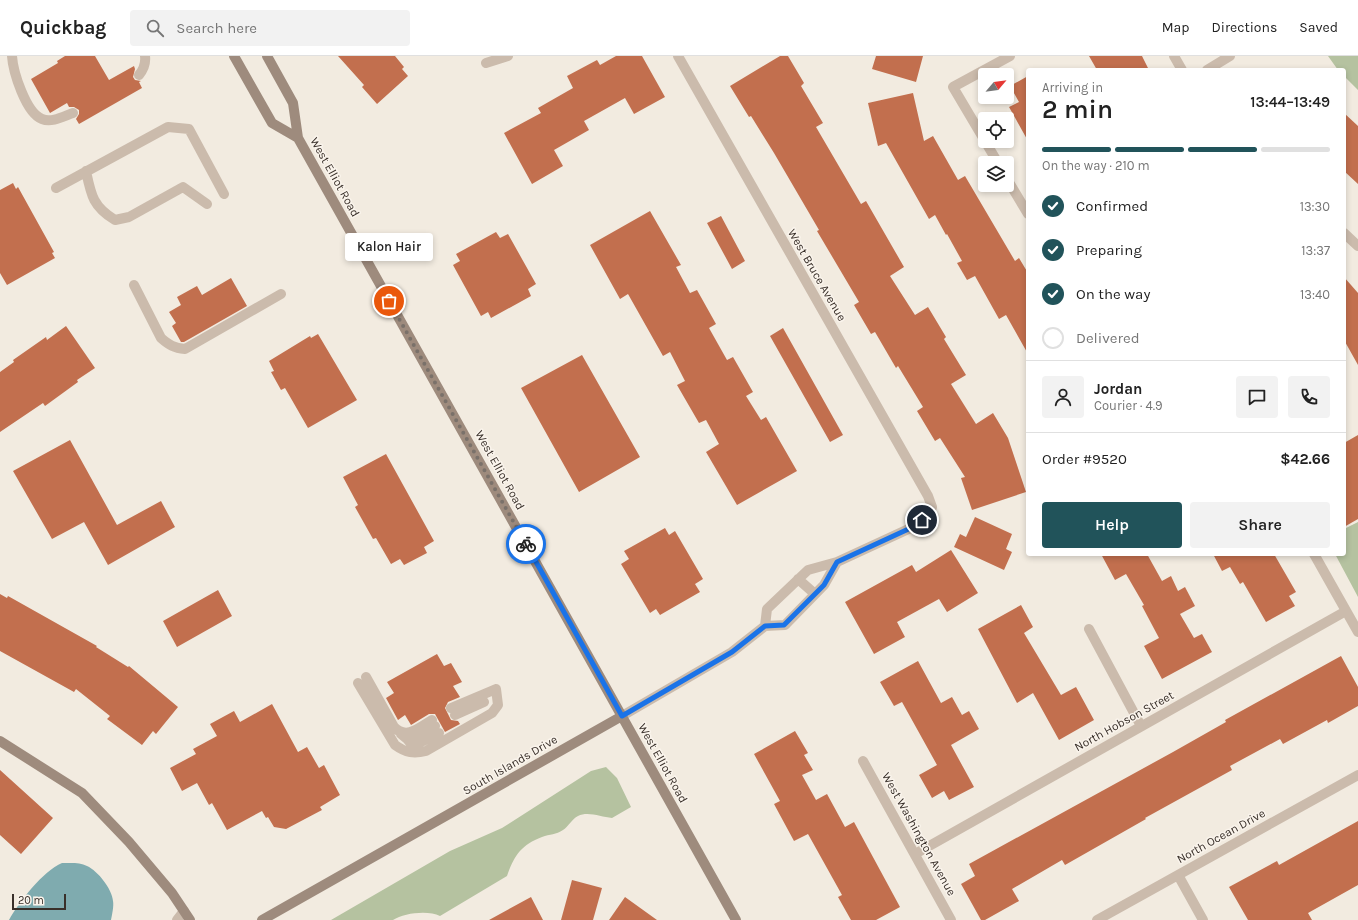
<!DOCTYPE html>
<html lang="en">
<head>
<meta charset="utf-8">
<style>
  :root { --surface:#fff; --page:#f2f2f2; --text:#222; --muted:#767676; --line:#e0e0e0; --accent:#21535a }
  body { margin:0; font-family:Karla,sans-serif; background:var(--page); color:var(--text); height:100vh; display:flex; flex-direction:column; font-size:15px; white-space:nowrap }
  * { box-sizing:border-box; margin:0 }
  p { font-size:13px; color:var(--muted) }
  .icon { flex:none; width:22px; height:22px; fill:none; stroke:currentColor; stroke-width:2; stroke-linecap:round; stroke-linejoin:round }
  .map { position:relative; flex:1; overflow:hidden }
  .details { position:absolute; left:1026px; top:12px; width:320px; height:488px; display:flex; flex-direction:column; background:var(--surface); border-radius:4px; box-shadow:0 2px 6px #0003 }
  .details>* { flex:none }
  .needle { width:26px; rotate:61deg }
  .controls { position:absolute; left:978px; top:12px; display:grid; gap:8px }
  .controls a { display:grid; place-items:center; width:36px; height:36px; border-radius:4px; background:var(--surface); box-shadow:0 2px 6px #0003; font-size:20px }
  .scale { position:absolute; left:12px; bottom:10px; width:54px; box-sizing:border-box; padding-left:4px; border:2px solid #39302a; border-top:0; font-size:11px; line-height:14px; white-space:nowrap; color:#39302a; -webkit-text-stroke:3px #faf4ec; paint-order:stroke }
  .pin { position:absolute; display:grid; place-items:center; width:34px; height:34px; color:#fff; margin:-17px; border:2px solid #fff; border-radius:50%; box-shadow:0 1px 4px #0007 }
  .courier { position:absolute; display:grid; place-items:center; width:40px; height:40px; margin:-20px; border:3px solid #1a73e8; border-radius:50%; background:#fff; color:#222; box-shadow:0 1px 5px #0007 }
  .bubble { position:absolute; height:28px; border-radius:4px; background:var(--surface); box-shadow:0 2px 6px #0003; font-size:13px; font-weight:600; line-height:28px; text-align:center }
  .head em { font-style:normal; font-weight:600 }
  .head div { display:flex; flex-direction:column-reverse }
  .head { display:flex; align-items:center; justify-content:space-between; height:68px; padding:0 16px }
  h1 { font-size:26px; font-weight:600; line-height:30px }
  .bar { display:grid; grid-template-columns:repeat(4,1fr); gap:6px 4px; align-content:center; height:48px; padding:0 16px }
  .bar i { height:5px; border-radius:3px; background:var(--line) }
  .bar .current { background:var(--accent) }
  .bar p { grid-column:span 4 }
  .line { display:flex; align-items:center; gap:10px; padding:0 16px; border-top:1px solid var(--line) }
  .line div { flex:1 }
  .round { display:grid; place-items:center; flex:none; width:42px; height:42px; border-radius:4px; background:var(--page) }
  ol { padding:0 16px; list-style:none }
  li { display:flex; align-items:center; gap:12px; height:44px }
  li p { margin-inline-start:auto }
  li .icon { padding:4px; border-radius:50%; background:var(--accent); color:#fff; stroke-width:4 }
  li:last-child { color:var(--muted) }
  li i { width:22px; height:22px; border:2px solid var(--line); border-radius:50% }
  .cta { display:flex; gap:8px; margin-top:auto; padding:8px 16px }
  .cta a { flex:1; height:46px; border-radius:4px; background:var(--accent); color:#fff; font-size:16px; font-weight:600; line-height:46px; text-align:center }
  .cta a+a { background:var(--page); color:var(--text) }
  header { display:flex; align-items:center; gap:24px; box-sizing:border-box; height:56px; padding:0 20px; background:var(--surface); border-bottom:1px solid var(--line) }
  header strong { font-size:19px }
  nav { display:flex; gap:22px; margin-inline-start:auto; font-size:14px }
  .search { width:280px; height:36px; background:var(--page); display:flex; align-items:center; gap:10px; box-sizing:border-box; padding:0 14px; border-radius:4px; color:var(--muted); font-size:15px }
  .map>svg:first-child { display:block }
  .green { fill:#b5c2a0 }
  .water { fill:#7fabaf }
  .building { fill:#c26f4e }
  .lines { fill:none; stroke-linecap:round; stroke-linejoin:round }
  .lane { stroke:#cbbbac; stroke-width:10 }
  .street { stroke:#cbbbac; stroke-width:10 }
  .secondary { stroke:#9e8b7d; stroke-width:10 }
  .done { stroke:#7a716a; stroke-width:4; stroke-dasharray:0 7.2 }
  .route { stroke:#1a73e8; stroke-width:5 }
  .labels { text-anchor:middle; stroke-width:3; stroke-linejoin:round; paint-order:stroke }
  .street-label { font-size:12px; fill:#39302a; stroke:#faf4ec }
</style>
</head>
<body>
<header>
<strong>Quickbag</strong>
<div class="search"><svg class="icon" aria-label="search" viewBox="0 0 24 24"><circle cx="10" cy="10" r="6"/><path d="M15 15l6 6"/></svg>Search here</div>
<nav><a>Map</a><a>Directions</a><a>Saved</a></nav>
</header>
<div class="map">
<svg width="1358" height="864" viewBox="0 0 1358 864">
  <rect width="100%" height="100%" fill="#f2ebe0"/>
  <path class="green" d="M1328,0h30v34l-14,-14v-6h-6z
    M1358,466v75l-23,-43h9v-25z
    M606,711l11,11 14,29 -19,11c-11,-1 -24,-7 -34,-2 -6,3 -10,11 -15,14 -7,5 -13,4 -21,7 -21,8 -28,19 -35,39l-67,40c-12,-6 -36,-3 -47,4h-62l119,-69 52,-23 89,-57z"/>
  <path class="water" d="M62,807c8,0 18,-1 25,3 11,5 25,23 26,35 1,5 -1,14 -2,19h-102c10,-18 34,-49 53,-57z"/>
  <path class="building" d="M65,0h30l14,24 25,-14 1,3 -2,8 2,3 6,1 -2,1 3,6 -63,36 -3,-5 3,-5v-4l-5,-3h-5l-2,-4 -17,10 -19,-34 27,-16 -1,-2z
    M338,0h57l9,11 -2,2 6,7 -31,28 -15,-17 2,-2z
    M616,0h26l23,41 -31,17 -9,-16 -41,23 5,9 -35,20 9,16 -31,18 -28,-51 37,-20 -3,-5 35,-20 -6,-12 30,-16 3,5z
    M780,0h8l16,27 -3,3 22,37 -7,4 45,77 5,-3 38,66 -14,9 25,39 13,-8 18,30 -2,2 22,36 -15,9 25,40 17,-11 15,25 18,54 -54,18 -11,-32 4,-1 -25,-39 -5,3 -18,-30 6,-4 -25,-41 -2,2 -21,-36 -4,2 -17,-29 5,-3 -42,-71 2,-1 -45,-77 -23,-37 -2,1 -19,-31z
    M876,0h47l-7,26 -44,-13z
    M1089,0h53l7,14h-52z
    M1028,20v65l-19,-34 10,-5 -9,-16z
    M913,37l11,48 9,-5 25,44 7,-4 50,85 4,-3 9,15v81l-22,-39 -7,4 -24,-43 -8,4 -10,-17 5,-2 -15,-27 -1,1 -11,-20 -6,4 -43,-76 -8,3 -10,-43z
    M1344,57l14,13v58l-14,-13z
    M13,127l3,6 2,-2 36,65 -2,1 3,5 -48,27 -7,-12v-83z
    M650,155l31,54 -5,2 14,26 7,-3 19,34 -7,4 18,32 6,-3 20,35 -7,4 15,24 5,-3 31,54 -60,34 -31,-53 13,-8 -13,-24 -7,3 -22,-38 8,-4 -15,-29 -7,4 -35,-62 -8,5 -30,-54z
    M721,160l24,45 -13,8 -25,-46z
    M496,176l4,6 8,-4 28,50 -8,5 3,7 -40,22 -3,-6 -7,4 -28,-51 7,-4 -4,-7z
    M1344,221l14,16v72l-14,-25z
    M231,222l16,28 -63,36h-3l-9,-16 4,-3 -7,-11 12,-7 -4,-8 20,-11 5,9z
    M66,270l29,42 -18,12 1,2 -33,24 -2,-3 -43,29v-60l14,-10 -1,-2 33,-23 1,3z
    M783,272l60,107 -13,7 -60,-106z
    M318,278l39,66 -49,28 -23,-40 -4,2 -10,-18 3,-1 -5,-10 41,-25 1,2z
    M582,299l58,102 -61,35 -58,-104z
    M1358,379v84l-14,8v-84z
    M70,384l47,85 44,-24 14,26 -67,38 -24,-43 -32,17 -39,-68z
    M386,398l48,87 -10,6 3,6 -23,12 -4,-6 -9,5 -15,-26 -3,1 -18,-32 3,-2 -15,-28z
    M975,461l37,17 -6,15 6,3 -8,18 -50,-23 6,-13 6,3z
    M665,472l4,7 6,-4 28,48 -8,5 5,8 -40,23 -4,-6 -6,4 -29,-49 8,-5 -5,-8z
    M951,494l27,43 -31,19 -8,-13 -42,23 8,15 -31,17 -29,-52 67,-37 4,7z
    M1101,498h46l15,27 9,-5 7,15 7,-4 10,19 -15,8 14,24 8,-4 10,18 -50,27 -18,-33 15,-8 -17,-32 2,-1 -18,-31 -11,6z
    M1213,498h61l22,38 -7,4 6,10 -29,16 -23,-40 -3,2 -10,-17 -8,4z
    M218,534l14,26 -55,31 -14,-26z
    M0,538l7,4 1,-2 89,50 -1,1 32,20 1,-1 49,41 -22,27 -3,-3 -11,14 -35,-26 3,-3 -34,-27 -2,3 -74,-41z
    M1021,549l12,22 -9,6 37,62 15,-8 18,33 -35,20 -26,-47 -16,10 -39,-74z
    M437,598l7,12 7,-3 11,19 -9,4 7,11 -12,5 -3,6 6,12 7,1 2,3 -15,8 -10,-18h-6l-18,11 -6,-10 -7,5 -12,-22 8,-5 -7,-11z
    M1341,600l17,31v19l-30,17 -1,-3 -44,24 -3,-5 -50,27 2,4 -87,48 1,1 -81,46 -3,-5 -50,29 7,12 -34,19h-4l-20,-36 14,-8 -6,-12 204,-112 53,-30 -1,-2z
    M918,605l23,42 11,-6 10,18 7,-4 10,18 -28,16 23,42 -25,13 -5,-9 -12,7 -13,-23 18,-10 -35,-63 -8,4 -14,-24z
    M272,648l26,48 9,-5 12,21 5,-3 16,30 -20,12 2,3 -36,19 -12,-2 -6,-10 -2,1 -4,-7 -35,19 -15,-27 -3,2 -12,-22 -15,8 -12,-23 26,-14 -3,-5 24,-13 -7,-12 24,-13 6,11z
    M795,675l13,22 -4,2 9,15 -11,5 14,25 11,-6 18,33 9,-5 46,85 -24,13h-25l-13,-23 4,-2 -34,-61 -14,7 -20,-37 6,-3 -26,-47z
    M0,714l53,48 -32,36 -21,-19z
    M1358,765v64l-50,28 4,7h-64l-19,-33 48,-26 2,4z
    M572,824l30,8 -9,32h-32z
    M531,841l12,23h-54z
    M625,841l32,23h-48z"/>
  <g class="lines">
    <path class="lane" d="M12,0c1,16 14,57 30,63 10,4 22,-3 31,-6
      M139,19c5,-6 7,-11 6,-19
      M86,115c5,24 7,36 29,49l14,-3 54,-30 24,17
      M56,132l112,-61 21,2 35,65
      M134,229l27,53c8,7 13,10 24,11l96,-55
      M366,621l28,50c12,13 25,1 38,-7
      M358,627l37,62c11,8 19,9 31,6l66,-38 6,-8 -2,-16 -45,19
      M455,659l29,-13
      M401,678l6,5 5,1 23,-14
      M408,684l5,6 26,-13
      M177,864l7,-9"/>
    <path class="street" d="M678,0l250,440 4,11 -3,8 -14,11 -78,36 -29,8 -41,39 -2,17
      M1174,0l8,14
      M486,7l22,-7
      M1207,14l23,-14
      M998,107l-45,-76 57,-31
      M1007,123l21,35
      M1344,177l14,13
      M1314,498l44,78
      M798,523l17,15
      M1089,573l52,97
      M622,660l110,-64 33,-26 20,-1 39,-40 13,-23
      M863,705l88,159
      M915,798l431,-243
      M1178,819l25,45
      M1097,864l261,-145"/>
    <path class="secondary" d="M234,0l38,67 26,15
      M267,0l26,47 5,35 438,782
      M0,685l82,52 47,49 43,51 18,27
      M262,864l360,-204"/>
  </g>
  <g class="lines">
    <path class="done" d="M389,245l137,243"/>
    <path class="route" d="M526,488l96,172 110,-64 33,-26 19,-1 40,-40 13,-23 78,-36 7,-6"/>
  </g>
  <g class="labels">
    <g class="street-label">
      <text transform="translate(335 121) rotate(61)" y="4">West Elliot Road</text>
      <text transform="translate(817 219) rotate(60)" y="4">West Bruce Avenue</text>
      <text transform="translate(500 414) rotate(61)" y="4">West Elliot Road</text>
      <text transform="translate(1124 665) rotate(-29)" y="4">North Hobson Street</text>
      <text transform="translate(663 707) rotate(61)" y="4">West Elliot Road</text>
      <text transform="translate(510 709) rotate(-30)" y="4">South Islands Drive</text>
      <text transform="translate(919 778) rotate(61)" y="4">West Washington Avenue</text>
      <text transform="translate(1221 780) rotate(-29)" y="4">North Ocean Drive</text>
    </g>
  </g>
</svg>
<div class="controls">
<a><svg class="needle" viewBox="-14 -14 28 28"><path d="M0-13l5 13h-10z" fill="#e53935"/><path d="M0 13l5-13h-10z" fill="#767676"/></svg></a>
<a><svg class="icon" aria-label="locate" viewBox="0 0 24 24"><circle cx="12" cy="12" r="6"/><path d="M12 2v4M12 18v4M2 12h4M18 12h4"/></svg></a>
<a><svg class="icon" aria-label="layers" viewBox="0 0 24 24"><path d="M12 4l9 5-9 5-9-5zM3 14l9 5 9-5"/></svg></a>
</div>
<div class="scale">20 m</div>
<div class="pin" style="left:389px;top:245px;background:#ea580c"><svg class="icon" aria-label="bag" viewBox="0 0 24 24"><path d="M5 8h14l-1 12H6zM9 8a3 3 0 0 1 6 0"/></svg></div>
<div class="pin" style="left:922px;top:464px;background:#1f2937"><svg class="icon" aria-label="home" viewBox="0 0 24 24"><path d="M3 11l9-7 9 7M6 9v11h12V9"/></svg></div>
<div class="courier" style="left:526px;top:488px"><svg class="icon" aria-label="bike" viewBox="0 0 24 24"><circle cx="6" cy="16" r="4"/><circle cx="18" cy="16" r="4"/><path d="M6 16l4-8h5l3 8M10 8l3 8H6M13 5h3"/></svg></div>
<div class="bubble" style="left:345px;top:177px;width:88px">Kalon Hair</div>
<section class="details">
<div class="head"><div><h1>2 min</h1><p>Arriving in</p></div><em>13:44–13:49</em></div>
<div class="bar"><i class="current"></i><i class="current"></i><i class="current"></i><i></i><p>On the way · 210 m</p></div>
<ol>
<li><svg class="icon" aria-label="check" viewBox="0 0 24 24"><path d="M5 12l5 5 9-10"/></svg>Confirmed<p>13:30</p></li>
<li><svg class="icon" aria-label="check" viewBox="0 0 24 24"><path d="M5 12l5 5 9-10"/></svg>Preparing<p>13:37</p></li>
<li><svg class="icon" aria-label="check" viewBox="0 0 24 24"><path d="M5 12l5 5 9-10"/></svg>On the way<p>13:40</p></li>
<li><i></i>Delivered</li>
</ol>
<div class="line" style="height:72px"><a class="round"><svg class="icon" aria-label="person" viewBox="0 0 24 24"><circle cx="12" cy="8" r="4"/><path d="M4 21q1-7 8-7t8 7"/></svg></a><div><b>Jordan</b><p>Courier · 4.9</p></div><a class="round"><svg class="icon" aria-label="chat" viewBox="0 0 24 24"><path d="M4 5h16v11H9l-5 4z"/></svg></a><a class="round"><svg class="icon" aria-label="phone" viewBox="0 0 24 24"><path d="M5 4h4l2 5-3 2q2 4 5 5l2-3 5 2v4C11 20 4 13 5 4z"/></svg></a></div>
<div class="line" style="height:52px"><div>Order #9520</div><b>$42.66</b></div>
<div class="cta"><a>Help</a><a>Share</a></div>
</section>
</div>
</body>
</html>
